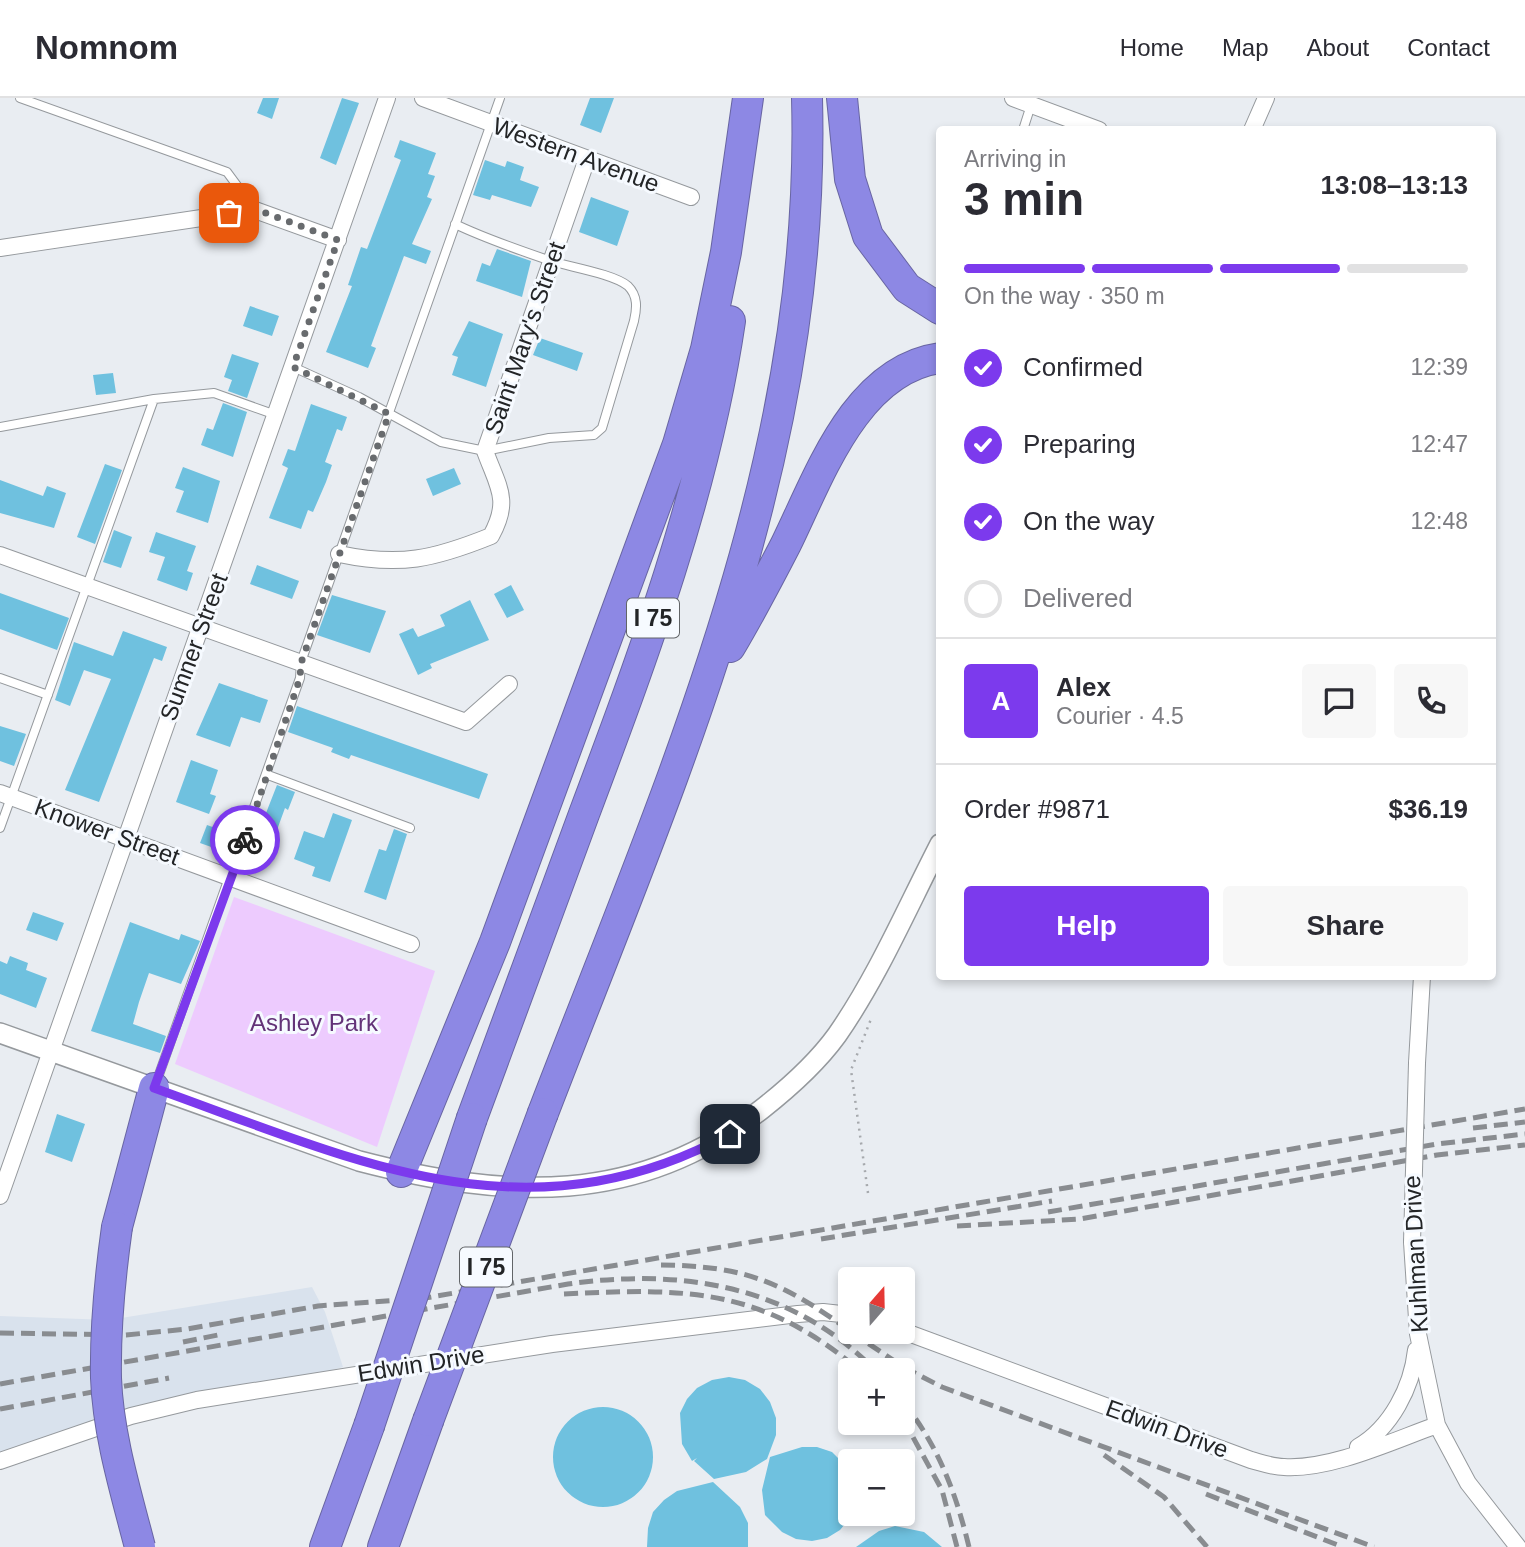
<!DOCTYPE html>
<html lang="en">
<head>
<meta charset="utf-8">
<style>
  :root { --surface:#fff; --page:#f7f7f7; --text:#2b2b33; --muted:#7c7c81; --line:#e1e1e2; --accent:#7c3aed }
  body { margin:0; font-family:Arial,sans-serif; background:var(--page); color:var(--text); height:100vh; display:flex; flex-direction:column; font-size:26px; white-space:nowrap }
  * { box-sizing:border-box; margin:0 }
  p { font-size:23px; color:var(--muted) }
  .icon { flex:none; width:38px; height:38px; fill:none; stroke:currentColor; stroke-width:2; stroke-linecap:round; stroke-linejoin:round }
  .map { position:relative; flex:1; overflow:hidden }
  .panel { position:absolute; left:936px; top:28px; width:560px; height:854px; display:flex; flex-direction:column; background:var(--surface); border-radius:7px; box-shadow:0 4px 10px #0003 }
  .panel>* { flex:none }
  .needle { width:46px; rotate:20deg }
  .controls { position:absolute; left:838px; top:1169px; display:grid; gap:14px }
  .controls a { display:grid; place-items:center; width:77px; height:77px; border-radius:7px; background:var(--surface); box-shadow:0 4px 10px #0003; font-size:35px }
  .pin { position:absolute; display:grid; place-items:center; width:60px; height:60px; color:#fff; margin:-30px; border-radius:14px; box-shadow:0 4px 10px #0006 }
  .courier { position:absolute; display:grid; place-items:center; width:70px; height:70px; margin:-35px; border:5px solid #7c3aed; border-radius:50%; background:#fff; color:#222; box-shadow:0 2px 9px #0007 }
  .head em { font-style:normal; font-weight:600 }
  .head div { display:flex; flex-direction:column-reverse }
  .head { display:flex; align-items:center; justify-content:space-between; height:119px; padding:0 28px }
  h1 { font-size:46px; font-weight:600; line-height:52px }
  .bar { display:grid; grid-template-columns:repeat(4,1fr); gap:10px 7px; align-content:center; height:84px; padding:0 28px }
  .bar i { height:9px; border-radius:5px; background:var(--line) }
  .bar .on { background:var(--accent) }
  .bar p { grid-column:span 4 }
  .line { display:flex; align-items:center; gap:18px; padding:0 28px; border-top:2px solid var(--line) }
  .line div { flex:1 }
  .round { display:grid; place-items:center; flex:none; width:74px; height:74px; border-radius:7px; background:var(--page) }
  ol { padding:0 28px; list-style:none }
  li { display:flex; align-items:center; gap:21px; height:77px }
  li p { margin-inline-start:auto }
  li .icon { padding:7px; border-radius:50%; background:var(--accent); color:#fff; stroke-width:4 }
  li:last-child { color:var(--muted) }
  li i { width:38px; height:38px; border:4px solid var(--line); border-radius:50% }
  .primary-button { display:flex; gap:14px; margin-top:auto; padding:14px 28px }
  .primary-button a { flex:1; height:80px; border-radius:7px; background:var(--accent); color:#fff; font-size:28px; font-weight:600; line-height:80px; text-align:center }
  .primary-button a+a { background:var(--page); color:var(--text) }
  header { display:flex; align-items:center; gap:42px; box-sizing:border-box; height:98px; padding:0 35px; background:var(--surface); border-bottom:2px solid var(--line) }
  header strong { font-size:33px }
  nav { display:flex; gap:38px; margin-inline-start:auto; font-size:24px }
  .map>svg:first-child { display:block }
  .built { fill:#d9e2ed }
  .green { fill:#edcbfe }
  .building { fill:#6fc1df }
  .lines { fill:none; stroke-linecap:round; stroke-linejoin:round }
  .service-casing { stroke:#95999d; stroke-width:10 }
  .minor-casing { stroke:#95999d; stroke-width:18 }
  .tertiary-casing { stroke:#95999d; stroke-width:22 }
  .motorway-casing { stroke:#6865a2; stroke-width:32 }
  .path { stroke:#a6a9ad; stroke-width:2.5; stroke-dasharray:2 5; stroke-linecap:butt }
  .service { stroke:#fff; stroke-width:8 }
  .minor { stroke:#fff; stroke-width:16 }
  .tertiary { stroke:#fff; stroke-width:19 }
  .motorway { stroke:#8d88e4; stroke-width:30 }
  .rail { stroke:#898c90; stroke-width:5; stroke-dasharray:14 7; stroke-linecap:butt }
  .minor-bridge-casing { stroke:#95999d; stroke-width:18; stroke-linecap:butt }
  .motorway-bridge-casing { stroke:#6865a2; stroke-width:32; stroke-linecap:butt }
  .minor-bridge { stroke:#fff; stroke-width:16 }
  .motorway-bridge { stroke:#8d88e4; stroke-width:30 }
  .done { stroke:#686b6e; stroke-width:7; stroke-dasharray:0 12.6 }
  .route { stroke:#7c3aed; stroke-width:9 }
  .labels { text-anchor:middle; stroke-width:6; stroke-linejoin:round; paint-order:stroke }
  .shield { fill:#f6faff; stroke:#626568; stroke-width:2 }
  .shield-label { font-size:23px; font-weight:bold; fill:#232527 }
  .street-label { font-size:24px; fill:#232527; stroke:#f6faff }
  .park-label { font-size:24px; fill:#633378; stroke:#f6faff }
</style>
</head>
<body>
<header>
<strong>Nomnom</strong>
<nav><a>Home</a><a>Map</a><a>About</a><a>Contact</a></nav>
</header>
<div class="map">
<svg width="1525" height="1449" viewBox="0 0 1525 1449">
  <rect width="100%" height="100%" fill="#e9edf2"/>
  <path class="built" d="M312,1189l13,25 18,55 -63,18 -83,15 -197,60v-144l109,4z"/>
  <path class="green" d="M234,799l201,74 -58,176 -202,-83z"/>
  <path class="building" d="M263,0h16l-7,21 -15,-6z
    M342,0l17,5 -23,62 -16,-7z
    M590,0h24l-13,35 -21,-8z
    M400,42l36,13 -8,21 7,2 -8,21 5,2 -20,45 19,7 -5,13 -22,-8 -33,90 5,2 -8,20 -42,-16 26,-66 -4,-1 13,-38 6,2 34,-89 -7,-3z
    M485,62l20,7 2,-6 17,6 -4,13 19,7 -8,20 -39,-12 -2,5 -17,-5z
    M591,99l38,14 -12,35 -38,-14z
    M497,151l34,12 -9,36 -46,-16 6,-18 8,3z
    M250,208l29,10 -7,20 -29,-10z
    M469,223l34,13 -17,53 -34,-12 6,-18 -6,-2z
    M540,240l43,15 -6,18 -44,-16z
    M232,256l27,9 -12,35 -19,-7 4,-11 -8,-3z
    M113,275l3,20 -20,2 -3,-20z
    M223,305l24,9 -14,45 -32,-12 6,-17 6,2z
    M311,306l36,13 -5,14 -5,-2 -12,33 7,3 -6,17 -13,30 -5,-2 -7,19 -32,-11 19,-50 -6,-3 6,-16 7,2z
    M105,366l17,6 -27,74 -18,-7z
    M183,369l37,14 -12,42 -32,-11 8,-21 -9,-3z
    M454,370l7,16 -28,12 -7,-17z
    M0,382l43,16 4,-10 19,7 -12,35 -54,-15z
    M114,432l18,7 -11,31 -18,-6z
    M156,434l40,14 -9,25 6,2 -6,18 -30,-11 8,-23 -16,-5z
    M257,467l42,16 -7,18 -42,-15z
    M511,487l13,25 -17,8 -13,-24z
    M0,495l69,25 -12,32 -57,-21z
    M332,497l54,16 -16,42 -53,-18z
    M470,502l19,40 -59,24 2,4 -14,7 -19,-41 14,-6 5,9 27,-11 -5,-11z
    M123,533l44,16 -5,14 -8,-3 -55,144 -34,-12 46,-111 -27,-9 -14,36 -15,-6 19,-58 39,14z
    M219,585l49,17 -8,23 -19,-6 -11,30 -34,-12z
    M297,608l191,68 -9,25 -128,-44 -2,4 -18,-7 2,-4 -45,-16z
    M0,628l26,8 -12,32 -14,-5z
    M191,662l27,10 -8,24 6,2 -7,18 -33,-12z
    M277,687l18,7 -7,18 -3,-2 -19,52 -16,-6z
    M333,715l19,7 -22,62 -18,-6 3,-9 -21,-8 10,-28 20,7z
    M207,727l30,11 -6,18 -31,-11z
    M394,731l13,5 -21,66 -22,-8 15,-43 7,2z
    M33,814l31,11 -7,18 -31,-11z
    M130,824l49,18 2,-6 19,7 -19,43 -32,-11 -10,29 -6,22 33,12 -6,17 -69,-22z
    M10,858l18,7 -2,7 21,8 -11,30 -36,-14v-33l7,3z
    M57,1016l28,10 -13,38 -27,-10z
    M729,1279l16,3 15,9 10,13 6,16v17l-9,24 -21,13 -32,7 -20,-18 3,-3 -5,3 -10,-17 -2,-31 7,-14 10,-11 15,-8z
    M553 1359a50 50 0 1 1 100 0a50 50 0 1 1-100 0Z
    M802,1349h15l15,5 18,18v48l-10,12 -13,8 -15,3 -16,-2 -14,-7 -17,-17 -3,-25 8,-33z
    M713,1384l27,25 8,16v24h-101l1,-19 5,-16 11,-12 13,-9z
    M895,1428l29,6 18,15h-86l23,-16z"/>
  <g class="lines">
    <g class="service-casing">
      <path id="service" d="M20,0l207,74 28,38
        M1023,32l8,-25
        M293,269l66,30 82,45 44,9 64,-13 45,-3 8,-7 32,-107c3,-13 4,-25 -6,-35 -14,-12 -58,-19 -77,-25 -32,-11 -65,-22 -96,-37
        M0,329l154,-28 60,-6 62,22
        M0,580l48,17
        M268,677l142,53
        M0,730l154,-429
        M156,985l144,-405 1,-16 199,-564"/>
    </g>
    <g class="minor-casing">
      <path id="minor" d="M423,0l268,99
        M1013,0l86,32
        M1252,32l14,-32
        M0,150l255,-38 83,30
        M339,456c61,13 95,5 152,-18 20,-36 7,-49 -6,-85l102,-292
        M0,457l466,167 43,-38
        M0,695l411,151
        M1417,965l5,-87
        M0,1098l387,-1098
        M1412,1144l6,92 19,91 31,58 50,64
        M903,1233l348,129c11,3 22,7 33,7 47,3 108,-26 153,-42
        M1358,1349c33,-19 54,-60 58,-97
        M0,1363l131,-45 66,-16 355,-56 246,-30 25,-2 27,3"/>
    </g>
    <g class="tertiary-casing">
      <path id="tertiary" d="M0,935l359,128c146,38 278,46 403,-52 28,-22 54,-45 75,-74 41,-59 70,-127 103,-191"/>
    </g>
    <g class="motorway-casing">
      <path id="motorway" d="M842,0l8,81 18,57 39,52 33,21
        M730,549c20,-34 38,-68 56,-103 33,-67 69,-174 154,-186
        M543,1015c127,-331 274,-651 264,-1015
        M472,1020c38,-101 74,-203 112,-304 60,-160 121,-323 146,-493
        M401,1074l94,-230 183,-498 28,-95 20,-97 22,-154
        M117,1129l37,-139
        M325,1449l44,-121
        M383,1449l45,-126"/>
    </g>
    <path class="path" d="M868,1095l-17,-123 20,-51"/>
    <use href="#service" class="service"/>
    <use href="#minor" class="minor"/>
    <use href="#tertiary" class="tertiary"/>
    <use href="#motorway" class="motorway"/>
    <path class="rail" d="M1473,1030l52,-6
      M1048,1114l389,-68 88,-10
      M957,1128l123,-7 357,-64 88,-10
      M821,1141l231,-38
      M661,1167c85,1 121,17 189,66
      M564,1196c121,-6 197,-7 295,76
      M851,1234l54,36 37,19 432,160
      M0,1235l126,2 61,-6 131,-23 107,-8 1100,-189
      M183,1244l35,-7
      M0,1286l568,-100c113,-16 223,1 307,86
      M903,1304c35,43 53,91 66,145
      M0,1311l169,-31
      M903,1321l39,71 15,57
      M1104,1357l60,42 43,50
      M1206,1396l137,53"/>
    <g class="minor-bridge-casing">
      <path id="minor-bridge" d="M1412,1144l5,-179"/>
    </g>
    <g class="motorway-bridge-casing">
      <path id="motorway-bridge" d="M117,1129c-7,50 -12,99 -11,151 2,56 20,115 34,169
        M428,1323l115,-308
        M369,1328l103,-308"/>
    </g>
    <use href="#minor-bridge" class="minor-bridge"/>
    <use href="#motorway-bridge" class="motorway-bridge"/>
  </g>
  <g class="lines">
    <path class="done" d="M229,115l26,-4 83,31 -45,127 96,47 -88,249 -1,15 -55,162"/>
    <path class="route" d="M245,742l-91,248c199,71 371,157 576,46"/>
  </g>
  <g class="labels">
    <g class="shield">
      <rect x="627" y="500.5" width="52" height="39" rx="5"/>
      <rect x="460" y="1149.5" width="52" height="39" rx="5"/>
    </g>
    <g class="shield-label">
      <text x="653" y="528">I 75</text>
      <text x="486" y="1177">I 75</text>
    </g>
    <g class="street-label">
      <text transform="translate(576 57) rotate(20)" y="8">Western Avenue</text>
      <text transform="translate(525 240) rotate(-71)" y="8">Saint Mary's Street</text>
      <text transform="translate(194 549) rotate(-70)" y="8">Sumner Street</text>
      <text transform="translate(107 734) rotate(20)" y="8">Knower Street</text>
      <text transform="translate(1416 1156) rotate(-93)" y="8">Kuhlman Drive</text>
      <text transform="translate(421 1266) rotate(-9)" y="8">Edwin Drive</text>
      <text transform="translate(1167 1331) rotate(20)" y="8">Edwin Drive</text>
    </g>
    <g class="park-label">
      <text x="314" y="933">Ashley Park</text>
    </g>
  </g>
</svg>
<div class="controls">
<a><svg class="needle" viewBox="-14 -14 28 28"><path d="M0-13l5 13h-10z" fill="#e53935"/><path d="M0 13l5-13h-10z" fill="#7c7c81"/></svg></a>
<a>+</a>
<a>−</a>
</div>
<div class="pin" style="left:229px;top:115px;background:#ea580c"><svg class="icon" aria-label="bag" viewBox="0 0 24 24"><path d="M5 8h14l-1 12H6zM9 8a3 3 0 0 1 6 0"/></svg></div>
<div class="pin" style="left:730px;top:1036px;background:#1f2937"><svg class="icon" aria-label="home" viewBox="0 0 24 24"><path d="M3 11l9-7 9 7M6 9v11h12V9"/></svg></div>
<div class="courier" style="left:245px;top:742px"><svg class="icon" aria-label="bike" viewBox="0 0 24 24"><circle cx="6" cy="16" r="4"/><circle cx="18" cy="16" r="4"/><path d="M6 16l4-8h5l3 8M10 8l3 8H6M13 5h3"/></svg></div>
<section class="panel">
<div class="head"><div><h1>3 min</h1><p>Arriving in</p></div><em>13:08–13:13</em></div>
<div class="bar"><i class="on"></i><i class="on"></i><i class="on"></i><i></i><p>On the way · 350 m</p></div>
<ol>
<li><svg class="icon" aria-label="check" viewBox="0 0 24 24"><path d="M5 12l5 5 9-10"/></svg>Confirmed<p>12:39</p></li>
<li><svg class="icon" aria-label="check" viewBox="0 0 24 24"><path d="M5 12l5 5 9-10"/></svg>Preparing<p>12:47</p></li>
<li><svg class="icon" aria-label="check" viewBox="0 0 24 24"><path d="M5 12l5 5 9-10"/></svg>On the way<p>12:48</p></li>
<li><i></i>Delivered</li>
</ol>
<div class="line" style="height:126px"><b class="round" style="background:var(--accent);color:#fff">A</b><div><b>Alex</b><p>Courier · 4.5</p></div><a class="round"><svg class="icon" aria-label="chat" viewBox="0 0 24 24"><path d="M4 5h16v11H9l-5 4z"/></svg></a><a class="round"><svg class="icon" aria-label="phone" viewBox="0 0 24 24"><path d="M5 4h4l2 5-3 2q2 4 5 5l2-3 5 2v4C11 20 4 13 5 4z"/></svg></a></div>
<div class="line" style="height:91px"><div>Order #9871</div><b>$36.19</b></div>
<div class="primary-button"><a>Help</a><a>Share</a></div>
</section>
</div>
</body>
</html>
